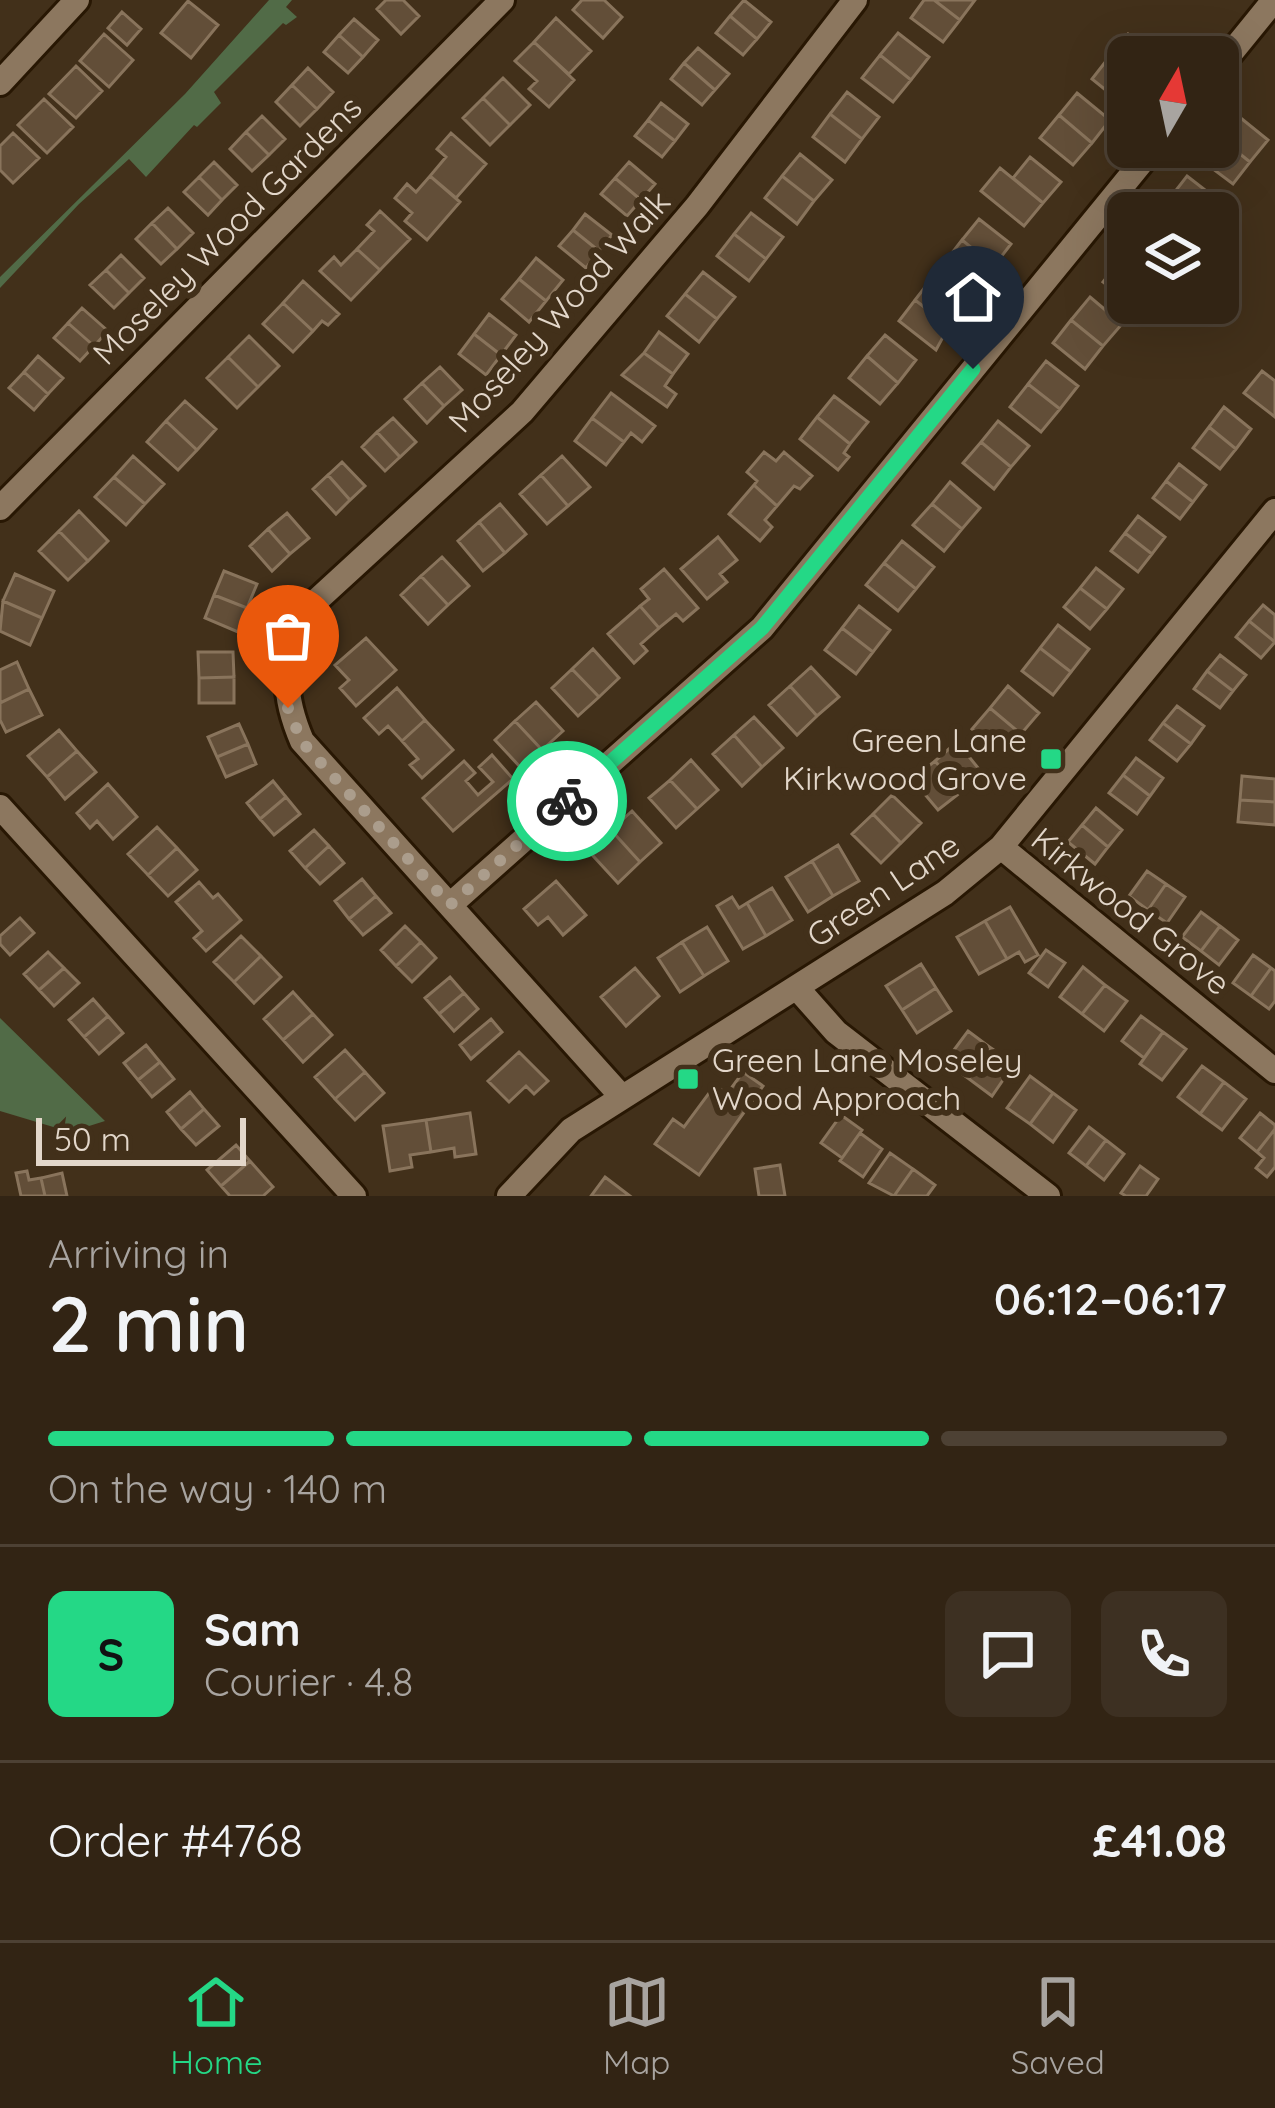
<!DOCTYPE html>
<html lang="en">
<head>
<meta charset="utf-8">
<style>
  :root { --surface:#322414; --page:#3d3022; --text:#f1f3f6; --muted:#a8a4a0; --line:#4d4134; --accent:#24d886 }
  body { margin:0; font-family:Quicksand,sans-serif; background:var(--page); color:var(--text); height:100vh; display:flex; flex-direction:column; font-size:45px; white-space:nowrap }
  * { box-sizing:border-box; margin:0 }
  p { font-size:39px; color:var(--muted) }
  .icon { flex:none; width:66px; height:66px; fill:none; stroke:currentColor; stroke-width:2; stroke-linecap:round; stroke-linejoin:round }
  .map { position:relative; height:1196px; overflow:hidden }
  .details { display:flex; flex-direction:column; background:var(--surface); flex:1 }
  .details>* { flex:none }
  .needle { width:78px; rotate:9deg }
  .buttons { position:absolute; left:1107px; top:36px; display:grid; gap:24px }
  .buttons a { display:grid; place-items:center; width:132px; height:132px; border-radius:18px; background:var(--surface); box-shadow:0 12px 48px #0002,0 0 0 3px var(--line); font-size:60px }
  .scale { position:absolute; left:36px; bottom:30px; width:210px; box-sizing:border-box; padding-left:12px; border:6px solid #e3d7ca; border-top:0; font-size:33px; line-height:42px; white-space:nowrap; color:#e3d7ca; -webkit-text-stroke:9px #42301a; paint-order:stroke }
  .pin { position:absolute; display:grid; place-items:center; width:102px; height:102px; color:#fff; margin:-123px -51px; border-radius:50% 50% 50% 0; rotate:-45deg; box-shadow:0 0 12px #0007 }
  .pin .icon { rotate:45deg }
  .courier { position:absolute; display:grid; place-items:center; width:120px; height:120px; margin:-60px; border:9px solid #24d886; border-radius:50%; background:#fff; color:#222; box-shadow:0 3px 15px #0007 }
  .head em { font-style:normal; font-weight:600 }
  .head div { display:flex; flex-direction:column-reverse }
  .head { display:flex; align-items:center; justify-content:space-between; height:204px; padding:0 48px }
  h1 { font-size:78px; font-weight:600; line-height:90px }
  .bar { display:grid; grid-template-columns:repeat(4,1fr); gap:18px 12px; align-content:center; height:144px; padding:0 48px }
  .bar i { height:15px; border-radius:9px; background:var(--line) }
  .bar .current { background:var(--accent) }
  .bar p { grid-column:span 4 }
  .line { display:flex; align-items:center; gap:30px; padding:0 48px; border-top:3px solid var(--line) }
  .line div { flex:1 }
  .round { display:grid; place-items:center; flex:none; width:126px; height:126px; border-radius:18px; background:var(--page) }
  .dock { display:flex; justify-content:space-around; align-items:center; height:168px; border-top:3px solid var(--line); background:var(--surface); font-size:33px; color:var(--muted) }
  .dock a { display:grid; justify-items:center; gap:6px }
  .dock .current { color:var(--accent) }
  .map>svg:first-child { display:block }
  .forest { fill:#516b47 }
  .building { fill:#624e38; stroke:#89745c; stroke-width:3 }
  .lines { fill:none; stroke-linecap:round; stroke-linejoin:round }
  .minor-casing { stroke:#281703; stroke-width:30 }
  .minor { stroke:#8c775f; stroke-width:24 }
  .done { stroke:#ab9d8c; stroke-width:12; stroke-dasharray:0 21.6 }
  .route { stroke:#24d886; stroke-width:15 }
  .poi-dot { fill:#24d886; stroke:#42301a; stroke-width:4.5 }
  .labels { text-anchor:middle; stroke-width:12; stroke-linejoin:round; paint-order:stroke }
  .street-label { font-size:33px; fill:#e3d7ca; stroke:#42301a }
  .poi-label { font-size:33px; fill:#e3d7ca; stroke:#42301a; text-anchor:end }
</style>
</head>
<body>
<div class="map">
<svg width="1275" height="1196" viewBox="0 0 1275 1196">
  <rect width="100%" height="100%" fill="#42301a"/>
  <path class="forest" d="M269,0h23l-6,7 11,10 -11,8 -3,-2 -69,69 7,11 -24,24 -3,-2 -48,52 -17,-18 -50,45 -79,84v-11l185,-183z
    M0,1018l105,103 -35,11 -70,-21z"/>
  <path class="building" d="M386,0h17l16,16 -18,18 -24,-25z
    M582,0h22l18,17 -19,21 -30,-28z
    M744,0l27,22 -14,17 -27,-23z
    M924,0h10l26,20 -17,22 -32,-24z
    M934,0h41l-15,20z
    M188,1l30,24 -27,33 -30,-25z
    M122,12l19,17 -14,16 -19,-17z
    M730,16l27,23 -14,16 -27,-22z
    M556,18l35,33 -22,23 -35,-32z
    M354,19l24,21 -15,17 -24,-22z
    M898,33l31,24 -18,23 -31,-25z
    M104,34l29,26 -24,27 -29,-26z
    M1128,34l30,23h-30v14l-18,-15z
    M339,35l24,22 -15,16 -24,-21z
    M534,42l40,38 -25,27 -20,-18 8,-8 -22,-20z
    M698,48l31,26 -14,16 -31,-27z
    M880,55l31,25 -18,22 -31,-24z
    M1110,56l18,15v26l-5,7 -31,-25z
    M684,63l31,27 -13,15 -31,-26z
    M76,66l26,25 -26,27 -27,-24z
    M308,68l25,24 -16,17 -25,-24z
    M503,78l27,27 -20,20 -27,-27z
    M292,85l25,24 -17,17 -24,-24z
    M847,92l32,25 -17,22 -32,-25z
    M1077,93l33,27 -18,23 -33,-28z
    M483,98l27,27 -20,20 -27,-27z
    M44,99l29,28 -26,26 -29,-28z
    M661,103l27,21 -13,17 -27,-21z
    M830,114l32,25 -17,23 -32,-25z
    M1059,115l33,28 -19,22 -33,-27z
    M1237,115l31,25 -18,22 -31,-25z
    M262,116l23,23 -16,16 -23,-23z
    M648,120l27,21 -13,16 -27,-21z
    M246,132l23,23 -17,16 -22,-22z
    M13,133l26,25 -26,25 -13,-13v-24z
    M451,133l35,31 -30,34 -26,-22 16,-19 -9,-8z
    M1219,137l31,25 -17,22 -32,-24 10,-13h7z
    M800,154l32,26 -18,21 -32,-25z
    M1030,157l31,25 -18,21 -30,-25z
    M214,162l23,23 -15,15 -23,-23z
    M629,162l26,22 -14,16 -26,-22z
    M1000,168l43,35 -19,23 -43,-35z
    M430,176l30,26 -33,38 -22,-19 7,-8 -17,-15 12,-14 9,8z
    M782,176l32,25 -17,23 -32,-26z
    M1187,176l31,24 -10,13h-20l-18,-15z
    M199,177l23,23 -14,15 -24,-23z
    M615,178l26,22 -14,16 -26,-22z
    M168,208l25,25 -16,16 -25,-26z
    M380,211l30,28 -30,31 -23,-21 17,-18 -7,-6z
    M751,213l32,24 -17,22 -32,-25z
    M585,214l27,21 -13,16 -26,-21z
    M979,219l32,25 -17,22 -32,-26z
    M152,223l25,26 -16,15 -25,-25z
    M573,230l26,21 -13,17 -27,-22z
    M734,234l32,25 -17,22 -32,-25z
    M962,240l32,26 -18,21 -31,-25z
    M357,249l23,21 -29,30 -31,-29 14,-14 7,8z
    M121,255l23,23 -15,15 -23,-23z
    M536,258l27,22 -17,21 -27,-22z
    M1121,259l7,5v37l-25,-19z
    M106,270l23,23 -15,15 -24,-23z
    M703,272l32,25 -18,22 -32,-25z
    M932,278l39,30 -9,12 -5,-4 -8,10 -34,-26z
    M519,279l27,22 -17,21 -27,-23z
    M303,281l36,33 -11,11 -6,-4 -9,10 -30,-28z
    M685,294l32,25 -18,23 -32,-26z
    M1090,297l32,27 -19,22 -32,-26z
    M915,300l34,26 -13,24 -37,-29z
    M283,303l30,28 -20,21 -30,-28z
    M82,308l26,23 -14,15 -26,-23z
    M489,314l27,21 -15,20 -27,-21z
    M1071,320l32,26 -18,23 -32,-26z
    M68,323l26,23 -14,15 -26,-23z
    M659,332l29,22 -15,20 -29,-21z
    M474,334l27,21 -15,20 -27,-21z
    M885,335l31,25 -18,23 -31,-27z
    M249,336l30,30 -21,21 -30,-30z
    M644,353l29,21 -8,12 11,8 -9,13 -45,-32z
    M38,356l25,22 -15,16 -24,-22z
    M867,356l31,27 -18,21 -31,-26z
    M228,357l30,30 -21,21 -30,-30z
    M1046,361l32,25 -18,23 -32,-25z
    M440,367l22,23 -18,16 -22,-23z
    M1262,371l13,10v36l-31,-24z
    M24,372l24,22 -14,16 -25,-22z
    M422,383l22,23 -17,17 -22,-24z
    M1028,384l32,25 -19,23 -31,-25z
    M611,393l44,33 -13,16 -11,-9 -7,9 -32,-24z
    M834,396l34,26 -18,22 -33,-27z
    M185,401l31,28 -19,21 -31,-29z
    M1224,407l27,22 -15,20 -27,-22z
    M817,417l33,27 -6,9 5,4 -11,13 -38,-31z
    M393,418l23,24 -16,15 -23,-25z
    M592,418l32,24 -18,23 -31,-24z
    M166,421l31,29 -19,20 -31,-28z
    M998,421l31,25 -18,21 -30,-25z
    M1209,427l27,22 -16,20 -27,-21z
    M377,432l23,25 -15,14 -23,-24z
    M981,442l30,25 -17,22 -31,-26z
    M764,452l12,9 8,-9 28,24 -12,13 -6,-3 -17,20 -23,-21 3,-4 -10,-9z
    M133,456l31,28 -19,20 -31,-27z
    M562,456l28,31 -22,19 -27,-31z
    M342,462l23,24 -15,14 -22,-25z
    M1179,464l27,21 -13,17 -27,-21z
    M328,475l22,25 -14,14 -23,-25z
    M541,475l27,31 -21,18 -27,-30z
    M114,477l31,27 -19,21 -31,-28z
    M1166,481l27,21 -13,17 -27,-21z
    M950,482l30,26 -18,21 -30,-25z
    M754,485l23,21 -12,14 7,7 -12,14 -31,-27z
    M500,504l26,30 -21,19 -26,-31z
    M932,504l30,25 -18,22 -31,-26z
    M79,511l29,30 -20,20 -29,-30z
    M287,513l22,25 -19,16 -22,-25z
    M1138,516l27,21 -13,17 -27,-21z
    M479,522l26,31 -22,18 -25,-30z
    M268,529l22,25 -18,17 -22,-25z
    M59,531l29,30 -20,19 -29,-29z
    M1125,533l27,21 -14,18 -27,-21z
    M718,537l19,23 -17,14 7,8 -20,17 -26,-30z
    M902,541l32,26 -18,22 -32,-26z
    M442,557l27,29 -21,19 -27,-29z
    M884,563l32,26 -18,22 -32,-26z
    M1096,568l27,21 -16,20 -27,-21z
    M664,569l34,39 -15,13 -7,-7 -17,14 -19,-22 9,-7 -8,-10z
    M224,571l33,13 -10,24 -33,-13z
    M15,574l39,17 -12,27 -39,-17z
    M421,576l27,29 -20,19 -27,-29z
    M1080,588l27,21 -17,20 -26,-22z
    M214,595l33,13 -9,24 -33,-14z
    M3,601l39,17 -12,27 -30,-14z
    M1263,605l12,10v27l-26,-21z
    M640,606l19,22 -18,16 6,7 -13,12 -26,-29z
    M859,606l31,24 -17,22 -31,-24z
    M1249,621l26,21 -14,16 -25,-21z
    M1058,625l31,24 -18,23 -31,-24z
    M842,628l31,24 -17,22 -31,-24z
    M366,638l30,32 -40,36 -16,-18 9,-8 -14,-15z
    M1040,648l31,24 -18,23 -31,-24z
    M593,649l26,29 -20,19 -27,-28z
    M198,652h35l1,25 -35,1z
    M1220,655l26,20 -13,16 -26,-20z
    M17,662l12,27 -29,14v-33z
    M811,667l28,30 -22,19 -27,-30z
    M572,669l27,28 -21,19 -26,-28z
    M1207,671l26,20 -13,17 -26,-19z
    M234,677v26h-35v-25z
    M790,686l27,30 -20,19 -28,-30z
    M1008,686l31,27 -18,21 -31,-26z
    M397,688l28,32 -23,21 -14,-15 -9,8 -15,-16z
    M29,689l13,26 -36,17 -6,-12v-17z
    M536,702l27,29 -21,19 -27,-29z
    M1177,706l27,20 -13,18 -28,-21z
    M990,708l31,26 -18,21 -31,-26z
    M754,717l29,31 -21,19 -28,-32z
    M425,720l28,30 -31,28 -12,-13 8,-6 -16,-18z
    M515,721l27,29 -20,19 -27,-29z
    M1163,723l28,21 -14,17 -27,-21z
    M239,724l9,20 -31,13 -9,-20z
    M59,730l18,21 -30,26 -19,-21z
    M734,735l28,32 -20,19 -29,-32z
    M957,742l26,32 -22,18 -26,-31z
    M248,744l8,20 -30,13 -9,-20z
    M77,751l19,21 -31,27 -18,-22z
    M492,755l21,24 -60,52 -30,-33 41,-37 11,12 -9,8 12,14 15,-13 -14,-15z
    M1136,758l27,20 -13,18 -27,-21z
    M691,760l27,30 -21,19 -27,-29z
    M935,761l26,31 -23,18 -26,-31z
    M1123,775l27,21 -13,18 -28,-21z
    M1242,776l33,3v23l-35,-2z
    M670,780l27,29 -21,19 -27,-30z
    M273,781l13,16 -26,22 -13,-16z
    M108,784l29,33 -24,22 -16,-18 -7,7 -13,-15z
    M892,795l29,28 -20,20 -28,-29z
    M286,797l14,17 -26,21 -14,-16z
    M1240,800l35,2v23l-37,-3z
    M1096,808l26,22 -14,17 -26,-22z
    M632,811l29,32 -21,19 -29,-32z
    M873,814l28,29 -20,20 -29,-29z
    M1082,825l26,22 -13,17 -27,-22z
    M157,827l20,21 -29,27 -20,-21z
    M314,830l15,16 -24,22 -15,-17z
    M611,830l29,32 -22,21 -34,-37 14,-13 5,5z
    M838,845l21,36 -26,15 -21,-35z
    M329,846l15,17 -24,21 -15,-16z
    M177,848l20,22 -29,26 -20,-21z
    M812,861l21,35 -25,16 -22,-35z
    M1147,871l19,13 -18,26 -19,-14z
    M362,879l14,17 -27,23 -14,-18z
    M556,881l30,34 -23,20 -15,-18 -10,8 -14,-16z
    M199,882l14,16 5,-4 23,26 -35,31 -12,-13 8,-7 -26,-29z
    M1166,884l19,13 -18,26 -19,-13z
    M772,888l20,32 -26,16 -19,-33z
    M376,896l15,17 -28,22 -14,-16z
    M732,897l7,11 8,-5 19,33 -23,13 -26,-43z
    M1010,907l28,48 -13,7 -6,-10 -12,7 -22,-38z
    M1201,912l19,14 -19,25 -19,-14z
    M20,918l14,15 -24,22 -10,-11v-8z
    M985,921l22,38 -28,15 -22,-37z
    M405,926l16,16 -25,24 -15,-16z
    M1220,926l18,14 -19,25 -18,-14z
    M707,927l21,34 -24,15 -22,-34z
    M241,936l20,20 -27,26 -20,-20z
    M421,942l15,16 -24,24 -16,-16z
    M682,942l22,34 -24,16 -22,-34z
    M1046,950l19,13 -17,24 -19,-14z
    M48,952l16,16 -25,22 -15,-16z
    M1253,955l18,13 -20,28 -18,-13z
    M261,956l20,21 -27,26 -20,-21z
    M921,964l15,24 -34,22 -16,-24z
    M1083,967l22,18 -23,29 -22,-17z
    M64,968l15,15 -25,23 -15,-16z
    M635,968l24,28 -33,30 -25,-29z
    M1271,968l4,3v30l-6,8 -18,-13z
    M450,977l14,16 -25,21 -14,-16z
    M1105,985l22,16 -23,30 -22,-17z
    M936,988l15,23 -34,22 -15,-23z
    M293,992l20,22 -30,26 -19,-21z
    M464,993l14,16 -24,22 -15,-17z
    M93,999l15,17 -24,21 -15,-17z
    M313,1014l19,21 -29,27 -20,-22z
    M108,1016l15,17 -24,21 -15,-17z
    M1141,1016l22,16 -19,26 -22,-17z
    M491,1019l11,13 -31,27 -11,-14z
    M968,1031l23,17 -22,31 -24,-17z
    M1163,1032l23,17 -24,31 -22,-16z
    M146,1045l14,17 -22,18 -14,-17z
    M991,1048l23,16 -22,32 -23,-17z
    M345,1050l20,22 -30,27 -20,-22z
    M519,1052l29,29 -14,13 -8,-8 -17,16 -21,-21z
    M160,1062l14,17 -22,18 -14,-17z
    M1202,1066l22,16 -24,32 -22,-17z
    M365,1072l19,21 -29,27 -20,-21z
    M743,1072l20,14 -64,89 -44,-31 18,-25 11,8 31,-42 12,9z
    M1030,1076l23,17 -23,31 -23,-16z
    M1224,1082l22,17 -24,31 -22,-16z
    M190,1092l14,17 -23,20 -14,-17z
    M1053,1093l23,17 -23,32 -23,-18z
    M204,1109l15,17 -23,19 -15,-16z
    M470,1113l6,41 -21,3 -1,-9 -23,4 -5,-32z
    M1260,1113l15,12v4l-18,23 -17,-14z
    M841,1115l21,15 -20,28 -21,-15z
    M426,1120l5,32 -21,3 2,12 -22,4 -7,-45z
    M1089,1127l17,13 -20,26 -17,-13z
    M1275,1129v38l-8,10 -11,-9 8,-10 -7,-6z
    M860,1133l22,16 -19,28 -23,-16z
    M1106,1140l18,14 -20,26 -18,-14z
    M236,1145l14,16 -29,25 -14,-16z
    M890,1153l23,16 -19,27 -25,-13z
    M250,1161l23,26 -10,9h-33l-9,-10z
    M780,1165l5,31h-26l-4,-27z
    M1140,1166l18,13 -12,17h-20l-5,-3z
    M913,1169l22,16 -8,11h-33z
    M27,1171l2,9 12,-2 4,18h-24l-5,-23z
    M62,1173l5,23h-22l-4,-18z
    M605,1177l25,19h-39z"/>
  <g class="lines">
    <g class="minor-casing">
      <path id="minor" d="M1218,69l56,-69
        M0,83l77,-83
        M0,508l502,-508
        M0,807l354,389
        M1001,847l274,224
        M450,905l312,-277 392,-481
        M797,988l39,44 212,164
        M621,1096l-319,-355c-24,-56 -18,-87 13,-139l207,-190 175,-206 158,-206
        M509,1196l62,-66 374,-237 56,-46 274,-336"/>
    </g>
    <use href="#minor" class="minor"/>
  </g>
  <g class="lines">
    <path class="done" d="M288,708l14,34 148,163 117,-104"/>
    <path class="route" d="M567,801l195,-173 211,-259"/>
  </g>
  <g class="poi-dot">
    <rect x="1039" y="747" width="24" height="24" rx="6"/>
    <rect x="676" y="1067" width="24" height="24" rx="6"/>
  </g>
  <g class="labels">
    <g class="street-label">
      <text transform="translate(227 230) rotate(-45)" y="12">Moseley Wood Gardens</text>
      <text transform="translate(559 311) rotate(-48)" y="12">Moseley Wood Walk</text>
      <text transform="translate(883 890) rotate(-34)" y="12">Green Lane</text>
      <text transform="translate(1131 911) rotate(39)" y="12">Kirkwood Grove</text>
    </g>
    <g class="poi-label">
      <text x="1027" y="752">Green Lane<tspan x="1027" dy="38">Kirkwood Grove</tspan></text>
      <text x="712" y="1072" text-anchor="start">Green Lane Moseley<tspan x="712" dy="38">Wood Approach</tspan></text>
    </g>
  </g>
</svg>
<div class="buttons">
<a><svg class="needle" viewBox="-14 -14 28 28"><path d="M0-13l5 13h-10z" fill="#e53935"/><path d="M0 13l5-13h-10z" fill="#a8a4a0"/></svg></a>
<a><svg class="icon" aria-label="layers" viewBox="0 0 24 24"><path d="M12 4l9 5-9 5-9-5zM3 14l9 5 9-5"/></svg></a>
</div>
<div class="scale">50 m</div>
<div class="pin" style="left:288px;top:708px;background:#ea580c"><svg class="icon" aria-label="bag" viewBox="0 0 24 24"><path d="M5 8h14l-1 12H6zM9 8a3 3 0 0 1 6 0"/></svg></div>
<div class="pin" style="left:973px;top:369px;background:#1f2937"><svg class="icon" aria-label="home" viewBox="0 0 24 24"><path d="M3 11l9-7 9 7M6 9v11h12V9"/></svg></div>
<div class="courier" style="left:567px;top:801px"><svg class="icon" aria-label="bike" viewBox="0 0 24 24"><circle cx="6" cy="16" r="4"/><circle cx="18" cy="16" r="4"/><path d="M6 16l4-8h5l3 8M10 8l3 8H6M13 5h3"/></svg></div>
</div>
<section class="details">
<div class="head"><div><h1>2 min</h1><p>Arriving in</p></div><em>06:12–06:17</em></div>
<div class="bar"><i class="current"></i><i class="current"></i><i class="current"></i><i></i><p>On the way · 140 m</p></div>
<div class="line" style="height:216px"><b class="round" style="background:var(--accent);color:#111">S</b><div><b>Sam</b><p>Courier · 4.8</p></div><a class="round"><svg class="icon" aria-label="chat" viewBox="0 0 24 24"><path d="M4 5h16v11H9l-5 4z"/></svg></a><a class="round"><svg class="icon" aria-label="phone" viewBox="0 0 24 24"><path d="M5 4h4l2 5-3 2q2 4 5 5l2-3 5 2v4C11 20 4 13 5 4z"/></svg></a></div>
<div class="line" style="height:156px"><div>Order #4768</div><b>£41.08</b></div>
</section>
<nav class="dock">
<a class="current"><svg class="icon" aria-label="home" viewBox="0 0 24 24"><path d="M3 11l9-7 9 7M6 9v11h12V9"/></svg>Home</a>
<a><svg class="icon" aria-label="map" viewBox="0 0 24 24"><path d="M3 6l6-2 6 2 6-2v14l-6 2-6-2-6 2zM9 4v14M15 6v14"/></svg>Map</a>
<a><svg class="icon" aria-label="saved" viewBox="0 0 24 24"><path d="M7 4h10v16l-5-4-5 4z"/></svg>Saved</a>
</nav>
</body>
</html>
